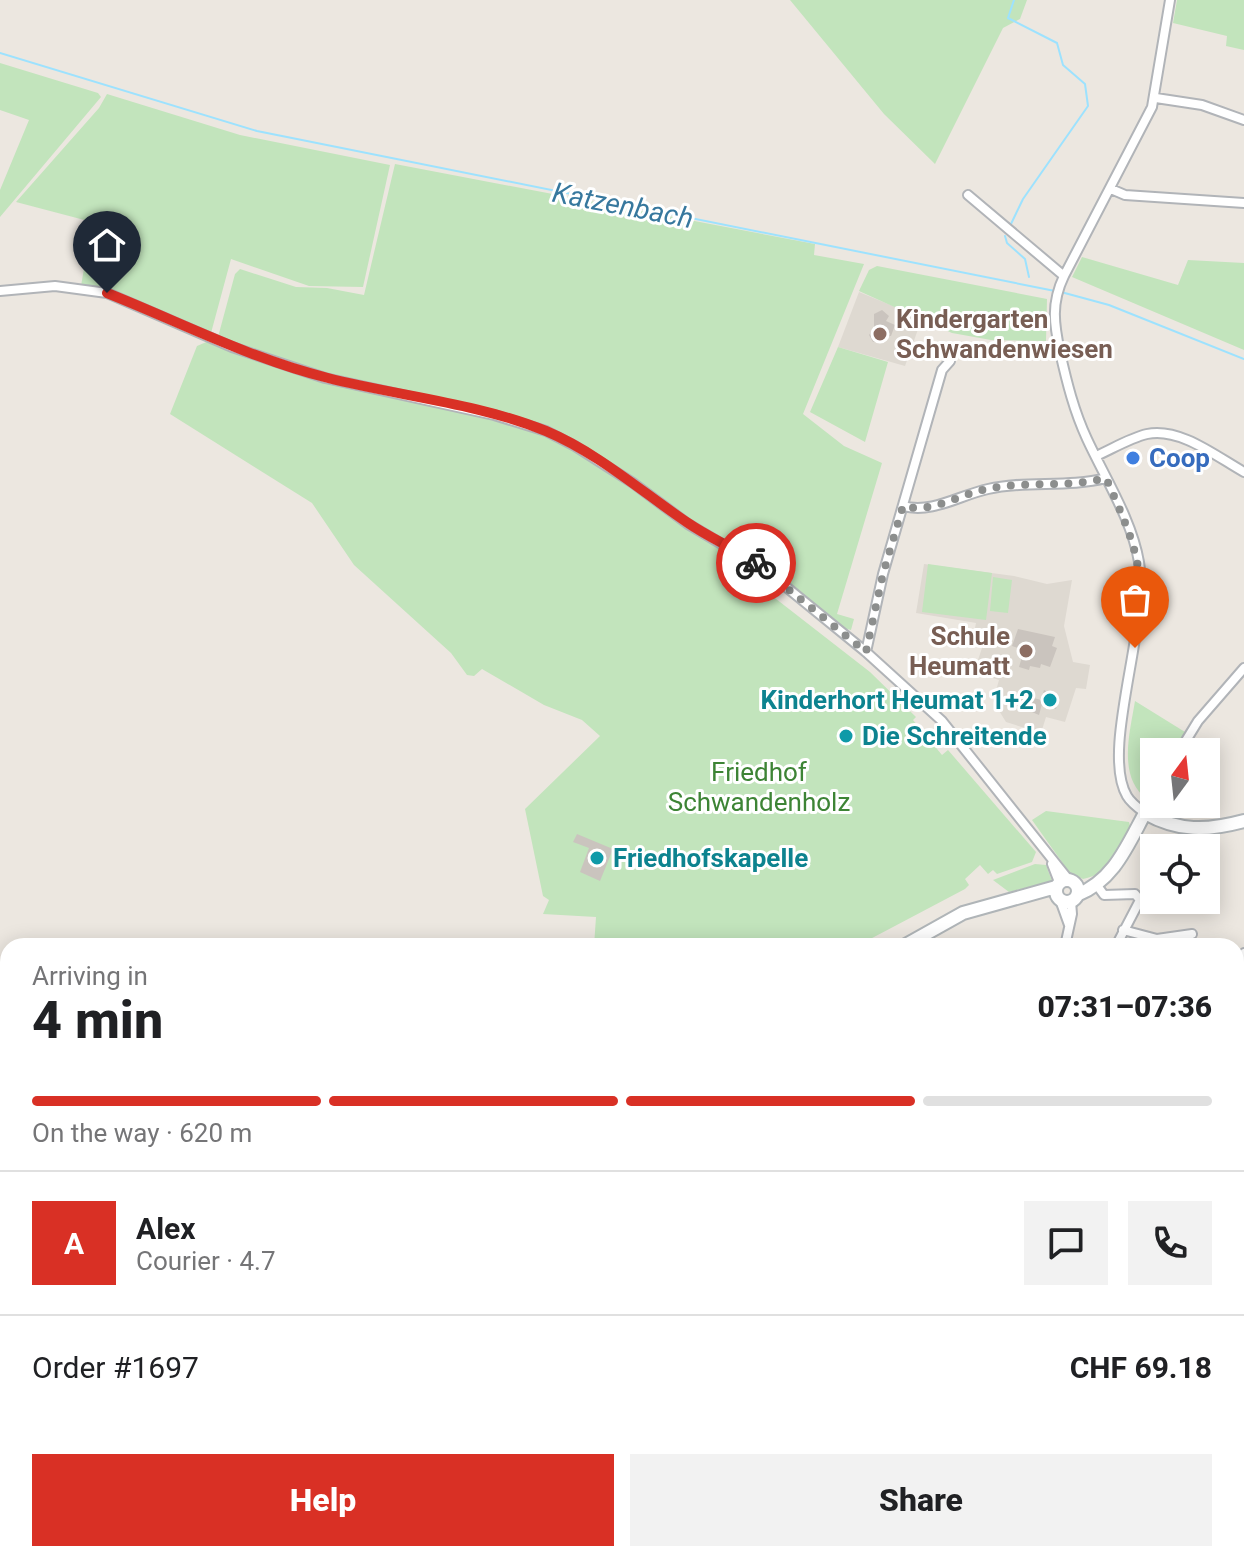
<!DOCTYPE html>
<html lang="en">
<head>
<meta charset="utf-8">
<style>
  :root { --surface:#fff; --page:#f2f2f2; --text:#202124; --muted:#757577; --line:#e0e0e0; --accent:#d93025 }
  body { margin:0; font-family:Roboto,sans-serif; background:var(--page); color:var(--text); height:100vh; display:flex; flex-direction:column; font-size:30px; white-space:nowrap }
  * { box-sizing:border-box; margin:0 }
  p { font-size:26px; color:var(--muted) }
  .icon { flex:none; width:44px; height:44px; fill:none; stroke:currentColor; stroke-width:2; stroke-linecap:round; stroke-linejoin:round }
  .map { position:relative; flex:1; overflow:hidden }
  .panel { position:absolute; left:0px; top:938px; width:1244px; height:624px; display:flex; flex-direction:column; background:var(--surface); border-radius:24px 24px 0 0; box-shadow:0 4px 20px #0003 }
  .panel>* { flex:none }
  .needle { width:52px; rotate:15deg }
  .fabs { position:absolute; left:1140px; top:738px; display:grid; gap:16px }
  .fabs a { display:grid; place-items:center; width:80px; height:80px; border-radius:0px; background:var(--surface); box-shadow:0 4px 20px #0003; font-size:40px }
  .pin { position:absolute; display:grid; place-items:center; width:68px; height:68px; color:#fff; margin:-82px -34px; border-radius:50% 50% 50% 0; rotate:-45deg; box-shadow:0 0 8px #0007 }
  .pin .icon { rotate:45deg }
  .courier { position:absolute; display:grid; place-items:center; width:80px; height:80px; margin:-40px; border:6px solid #d93025; border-radius:50%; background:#fff; color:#222; box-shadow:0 2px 10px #0007 }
  .overview em { font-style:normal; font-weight:800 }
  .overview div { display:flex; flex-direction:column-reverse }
  .overview { display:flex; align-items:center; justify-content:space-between; height:136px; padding:0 32px }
  h1 { font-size:52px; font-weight:800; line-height:60px }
  .bar { display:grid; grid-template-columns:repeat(4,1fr); gap:12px 8px; align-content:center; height:96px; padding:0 32px }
  .bar i { height:10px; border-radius:6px; background:var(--line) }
  .bar .on { background:var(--accent) }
  .bar p { grid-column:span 4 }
  .line { display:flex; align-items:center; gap:20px; padding:0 32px; border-top:2px solid var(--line) }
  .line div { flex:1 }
  .round { display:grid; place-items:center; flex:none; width:84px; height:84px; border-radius:0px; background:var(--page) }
  .cta { display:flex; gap:16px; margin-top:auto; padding:16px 32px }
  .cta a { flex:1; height:92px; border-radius:0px; background:var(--accent); color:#fff; font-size:32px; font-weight:800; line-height:92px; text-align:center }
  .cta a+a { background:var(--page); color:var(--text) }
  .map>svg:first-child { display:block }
  .industrial { fill:#ddd9d5 }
  .education { fill:#ded9d1 }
  .green { fill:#c2e4bc }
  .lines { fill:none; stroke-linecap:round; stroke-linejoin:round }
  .stream { stroke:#9de2fe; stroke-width:2 }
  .building { fill:#cac4be }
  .street-casing { stroke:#b1b4b8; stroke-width:12 }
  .secondary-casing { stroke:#b0b5b8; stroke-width:16 }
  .street { stroke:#fff; stroke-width:8 }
  .secondary { stroke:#fff; stroke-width:12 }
  .rail-casing { stroke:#afb0b1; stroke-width:5 }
  .rail { stroke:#fff; stroke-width:2; stroke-dasharray:6; stroke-linecap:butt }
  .done { stroke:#8c8e8d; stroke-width:8; stroke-dasharray:0 14.4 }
  .route { stroke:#d93025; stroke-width:10 }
  .education-dot { fill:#8d6e63; stroke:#fff; stroke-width:3 }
  .shop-dot { fill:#3f7fe0; stroke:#fff; stroke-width:3 }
  .culture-dot { fill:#0f9aa8; stroke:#fff; stroke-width:3 }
  .labels { text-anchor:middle; stroke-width:6; stroke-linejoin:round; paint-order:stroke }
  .education-label { font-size:26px; font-weight:bold; fill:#785e54; stroke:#fff; text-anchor:start }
  .shop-label { font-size:26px; font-weight:bold; fill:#366cbe; stroke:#fff; text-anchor:start }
  .culture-label { font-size:26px; font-weight:bold; fill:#0d838f; stroke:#fff; text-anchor:start }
  .park-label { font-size:26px; fill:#3d8435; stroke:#fff }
  .water-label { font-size:28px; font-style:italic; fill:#37789e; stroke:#fff }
</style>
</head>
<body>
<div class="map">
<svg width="1244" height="1562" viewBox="0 0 1244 1562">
  <rect width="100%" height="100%" fill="#ece7e0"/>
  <path class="industrial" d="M363,1554h363l-3,8h-364z"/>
  <path class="education" d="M859,292l63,26 -17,48 -67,-19z
    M924,564l90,12 33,8 25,-4 -8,46 9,36 17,3 -4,24 -10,-1 -11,34 -19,-5 -5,16 -35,-11 -13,-21 6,-21 -25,-8 12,-36 -11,-8 1,-5 -60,-10z
    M1009,1554h83l-3,8h-86z"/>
  <path class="green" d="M790,0h237l-7,19 -17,9 -68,136 -51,-50z
    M1177,0h67v50l-18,-4 1,-10 -54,-13z
    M0,63l98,30 3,4 -101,120v-27l29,-70 -29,-10z
    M107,94l133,41 150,30 -27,122 -54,-1 -78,-27 -20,74 -103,-44 -27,-3 11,-64 -76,-20 83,-94z
    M395,164l420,80 -1,11 50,9 -61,150 41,32 38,17 -45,151 17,5 -3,11 -12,-3 -76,-65 3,-7 -22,19 126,98 46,45 -3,3 29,35 6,-5 88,102 -4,10 -35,12 -4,-4 -5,4 -8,-9 -15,14 4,6 -4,4 -108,57h-263l2,-29 -53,-3 6,-14 -6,-4 -18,-87 75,-73 -18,-16 -38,-15 -62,-36 -8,7 -7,-1 -16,-22 -97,-88 -42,-62 -142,-89 27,-68 21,-9 17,-63 5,-5 56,18 31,1 37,7z
    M1082,257l96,28 10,-25 56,3v87l-172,-73z
    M877,266l170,33 -1,42 -55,-1 -39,-7 -93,-42 10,-21z
    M838,347l50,15 -23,80 -55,-30z
    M928,564l64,9 -6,47 -64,-8z
    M993,577l19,3 -4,33 -18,-2z
    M1135,701l50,31 -13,20h-18v33l-7,14c-30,-22 -17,-67 -12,-98z
    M1046,811l83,11 1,4c-10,23 -19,48 -47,53l-14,-7 -37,-52z
    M1035,864l11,1 6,16 -43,11 -16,-12z
    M1244,1200v120l-8,-3v-113z"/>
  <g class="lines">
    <path class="stream" d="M0,53l257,78 798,160
      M1010,226l13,-27 65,-93 -3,-22 -22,-19 -6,-22 -49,-25 6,-18
      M1005,236l2,7 18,16 4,18
      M1061,292l48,13 135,54
      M1236,1531l8,1"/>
  </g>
  <path class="building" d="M882,310l7,6 -3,5 9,4 -4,11 -9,-1v5l-9,2 -4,-7 5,-7v-14z
    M1018,629l37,8 -3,9 5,2 -7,19 -9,-3 -1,4 -10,-2 -1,4 -10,-3 5,-17 -12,-4z
    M1044,690l15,8 -3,11 -14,-5 -3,11 -26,-11 3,-11 25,7z
    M577,834l36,15 -13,32 -20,-9 9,-24 -16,-6z
    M405,1554h75l-3,8h-75z
    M530,1554h106l4,1 -3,7h-110z
    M656,1554h67l-3,8h-67z"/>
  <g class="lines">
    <g class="street-casing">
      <path id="street" d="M1156,98l46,7 42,15
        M1111,189l14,6 119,8
        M968,195l96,81
        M0,291l55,-5 52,7 125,54 93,31 169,37 52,16 29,15 58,37 55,41 76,45 102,83 76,69 126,158
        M1096,456c16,-7 34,-18 51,-22 33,-7 70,23 97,38
        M903,506c29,8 57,-11 85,-17 38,-9 80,-1 118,-11
        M866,652l17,-78 59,-204 8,-9
        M1179,752l19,-31 46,-53
        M1154,793l-9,20c-7,-5 -14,-10 -18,-17 -27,-46 23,-170 12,-234 -7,-42 -34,-84 -52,-123 -13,-28 -20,-56 -27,-87 -6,-28 -9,-49 4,-76l88,-169 18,-107
        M1052,864l7,18
        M1096,884l8,11 31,-1 5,6 -24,46
        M1060,900l9,25
        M1123,930l34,9 35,-5
        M1065,946l7,-32 -1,-13
        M1236,977l8,-24
        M1236,1020l8,2
        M1236,1171l8,9
        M0,1302l8,3
        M1236,1324l8,3
        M0,1354l8,-16
        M1236,1398l5,-2
        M0,1449l8,-2
        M1236,1510l8,1
        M0,1545l8,4
        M19,1554l17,8
        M262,1554l16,8
        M796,1554l23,8
        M205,1562l4,-8
        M347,1562l4,-8
        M732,1562l3,-8
        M870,1562l3,-8
        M1202,1562l3,-8"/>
    </g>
    <g class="secondary-casing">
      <path id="secondary" d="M1056 891a11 11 0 1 1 22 0a11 11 0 1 1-22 0Z
        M1077,895c37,-15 50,-49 68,-82 34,19 62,18 99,8
        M904,946l59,-33 93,-26
        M0,1072h8"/>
    </g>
    <use href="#street" class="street"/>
    <use href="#secondary" class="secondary"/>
    <g class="rail-casing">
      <path id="rail" d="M0,1228l8,3
        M1236,1357l8,1
        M1236,1371h8"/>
    </g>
    <use href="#rail" class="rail"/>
  </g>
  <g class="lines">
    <path class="done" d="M756,563l110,89 17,-78 20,-68c25,7 49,-7 72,-14 43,-13 90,-3 131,-14 30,68 42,94 29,170"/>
    <path class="route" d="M107,293c73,29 144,66 221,85 71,18 149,25 218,53 52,22 96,61 142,92 22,15 46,25 68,40"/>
  </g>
  <g class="education-dot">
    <circle cx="880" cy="334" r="8"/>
    <circle cx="1026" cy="651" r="8"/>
  </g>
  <circle class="shop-dot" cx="1133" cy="458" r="8"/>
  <g class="culture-dot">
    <circle cx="1050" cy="700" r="8"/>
    <circle cx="846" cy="736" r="8"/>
    <circle cx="597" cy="858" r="8"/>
  </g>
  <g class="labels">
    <g class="education-label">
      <text x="896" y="328">Kindergarten<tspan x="896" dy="30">Schwandenwiesen</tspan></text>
      <text x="1010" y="645" text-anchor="end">Schule<tspan x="1010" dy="30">Heumatt</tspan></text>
    </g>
    <g class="shop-label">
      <text x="1149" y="467">Coop</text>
    </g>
    <g class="culture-label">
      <text x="1034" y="709" text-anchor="end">Kinderhort Heumat 1+2</text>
      <text x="862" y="745">Die Schreitende</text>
      <text x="613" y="867">Friedhofskapelle</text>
    </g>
    <g class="park-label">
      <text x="759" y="781">Friedhof<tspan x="759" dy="30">Schwandenholz</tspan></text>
    </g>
    <g class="water-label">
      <text transform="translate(623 205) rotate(11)" y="10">Katzenbach</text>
    </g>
  </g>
</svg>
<div class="fabs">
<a><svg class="needle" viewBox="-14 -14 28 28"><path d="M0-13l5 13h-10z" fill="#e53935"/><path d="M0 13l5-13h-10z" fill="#757577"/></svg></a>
<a><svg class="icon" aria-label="locate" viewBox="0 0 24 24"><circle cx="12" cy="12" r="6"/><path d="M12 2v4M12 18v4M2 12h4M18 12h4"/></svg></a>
</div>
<div class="pin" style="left:1135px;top:648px;background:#ea580c"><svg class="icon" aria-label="bag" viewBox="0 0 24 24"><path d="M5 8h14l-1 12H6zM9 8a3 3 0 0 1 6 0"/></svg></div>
<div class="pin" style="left:107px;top:293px;background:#1f2937"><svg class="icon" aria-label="home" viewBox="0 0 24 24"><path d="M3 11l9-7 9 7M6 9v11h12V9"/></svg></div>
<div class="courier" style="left:756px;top:563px"><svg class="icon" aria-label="bike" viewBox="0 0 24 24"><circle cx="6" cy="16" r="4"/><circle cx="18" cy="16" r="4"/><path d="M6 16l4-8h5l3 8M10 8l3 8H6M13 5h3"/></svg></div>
<section class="panel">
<div class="overview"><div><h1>4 min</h1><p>Arriving in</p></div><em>07:31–07:36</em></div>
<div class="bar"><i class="on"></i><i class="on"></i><i class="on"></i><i></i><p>On the way · 620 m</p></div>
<div class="line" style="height:144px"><b class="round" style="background:var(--accent);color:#fff">A</b><div><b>Alex</b><p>Courier · 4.7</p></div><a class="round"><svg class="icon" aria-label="chat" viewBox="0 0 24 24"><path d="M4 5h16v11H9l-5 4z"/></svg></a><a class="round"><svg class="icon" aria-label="phone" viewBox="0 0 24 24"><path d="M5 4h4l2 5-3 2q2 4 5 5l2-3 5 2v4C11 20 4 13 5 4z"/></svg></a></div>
<div class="line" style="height:104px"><div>Order #1697</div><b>CHF 69.18</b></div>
<div class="cta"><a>Help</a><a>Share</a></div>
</section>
</div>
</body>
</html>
